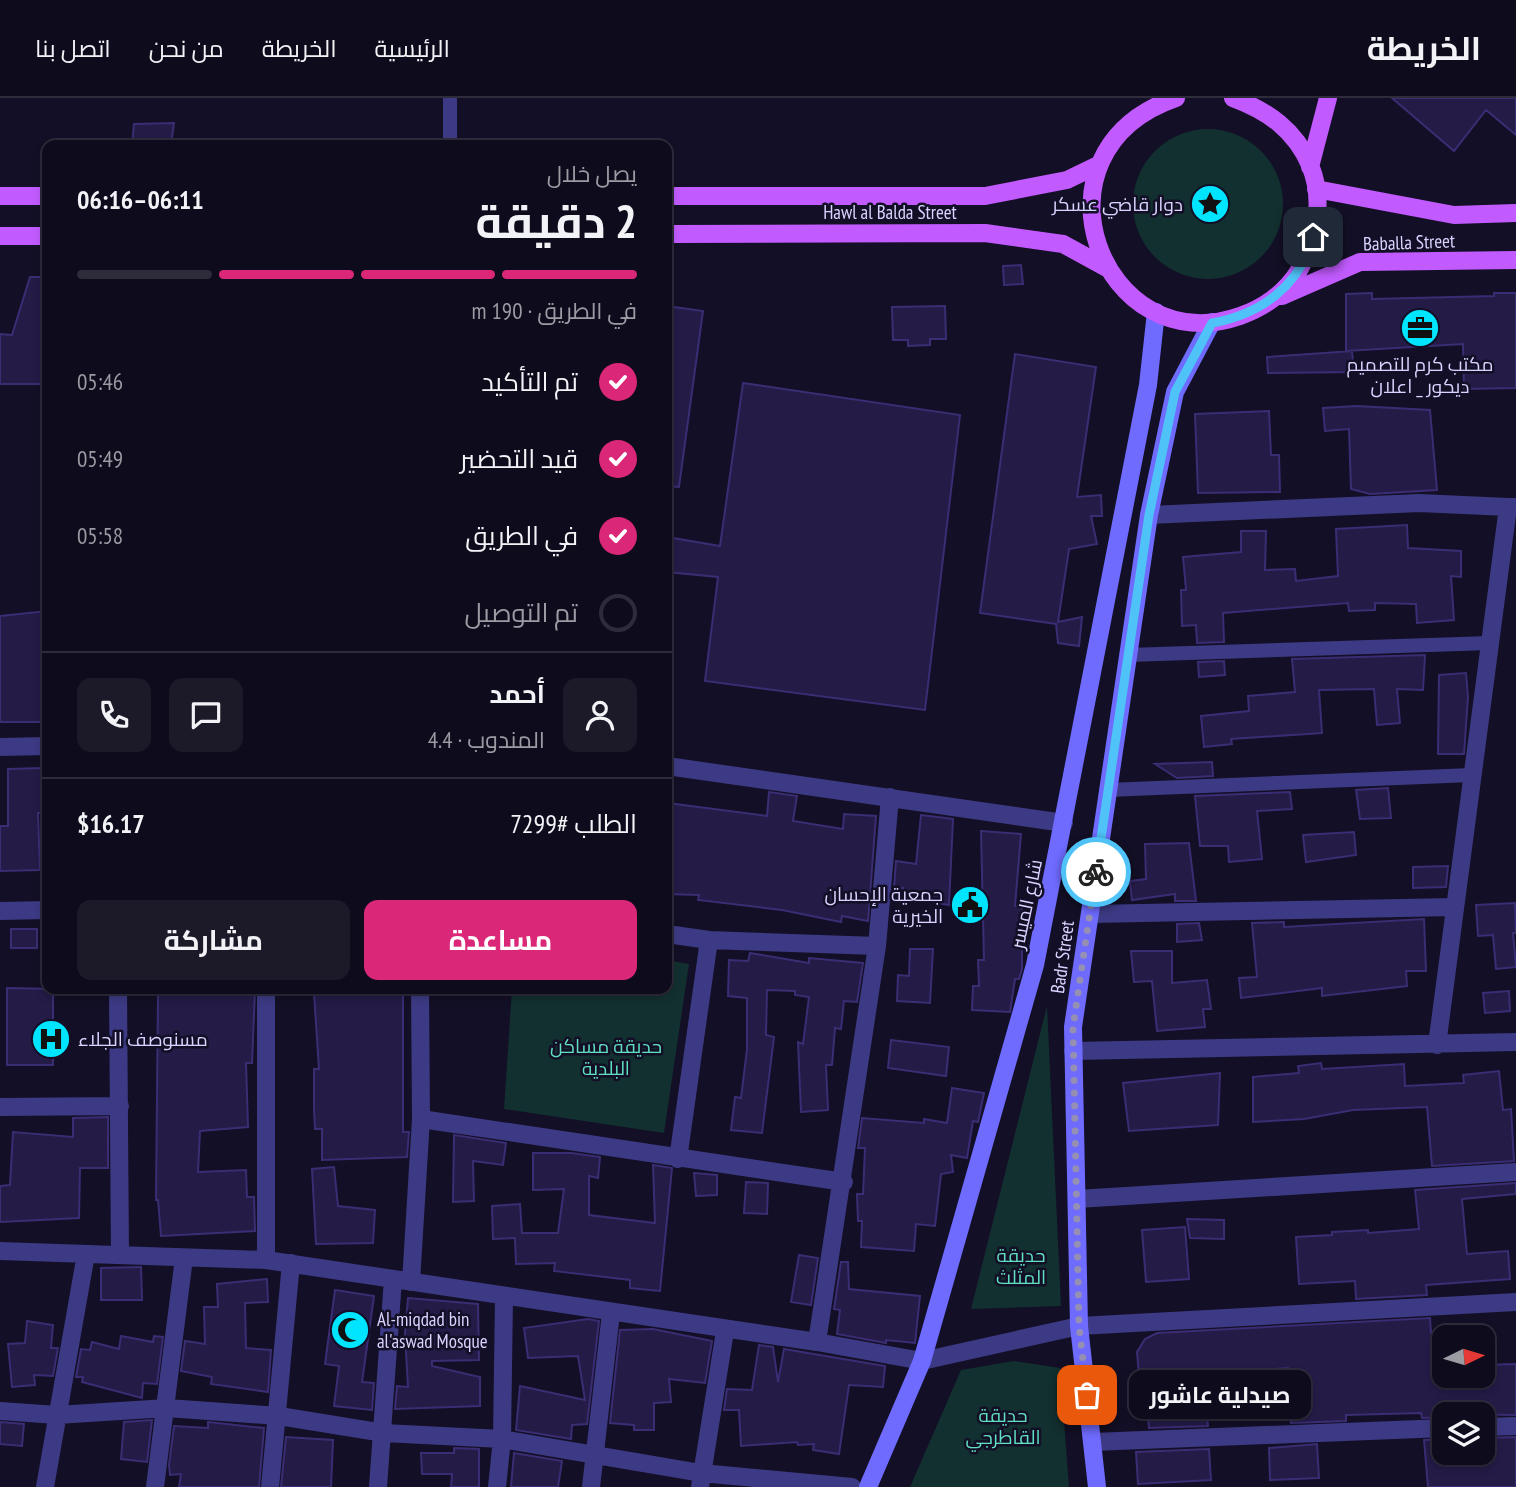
<!DOCTYPE html>
<html lang="ar">
<head>
<meta charset="utf-8">
<style>
  :root { --surface:#0e0b1c; --page:#1c1929; --text:#f1f3f6; --muted:#9b9ba3; --line:#2e2b3b; --accent:#db2777 }
  body { margin:0; font-family:"PT Sans Narrow",Cairo,sans-serif; background:var(--page); color:var(--text); direction:rtl; height:100vh; display:flex; flex-direction:column; font-size:26px; white-space:nowrap }
  * { box-sizing:border-box; margin:0 }
  p { font-size:23px; color:var(--muted) }
  .icon { flex:none; width:38px; height:38px; fill:none; stroke:currentColor; stroke-width:2; stroke-linecap:round; stroke-linejoin:round }
  .map { position:relative; flex:1; overflow:hidden; direction:ltr }
  .side { position:absolute; left:42px; top:42px; width:630px; height:854px; display:flex; flex-direction:column; background:var(--surface); border-radius:14px; box-shadow:0 4px 10px #0003,0 0 0 2px var(--line); direction:rtl }
  .side>* { flex:none }
  .needle { width:46px; rotate:85deg }
  .buttons { position:absolute; left:1432px; top:1227px; display:grid; gap:14px }
  .buttons a { display:grid; place-items:center; width:63px; height:63px; border-radius:14px; background:var(--surface); box-shadow:0 4px 10px #0003,0 0 0 2px var(--line); font-size:35px }
  .pin { position:absolute; display:grid; place-items:center; width:60px; height:60px; color:#fff; margin:-30px; border-radius:14px; box-shadow:0 4px 10px #0006 }
  .courier { position:absolute; display:grid; place-items:center; width:70px; height:70px; margin:-35px; border:5px solid #4fc3f7; border-radius:50%; background:#fff; color:#222; box-shadow:0 2px 9px #0007 }
  .bubble { position:absolute; height:49px; border-radius:14px; background:var(--surface); box-shadow:0 4px 10px #0003,0 0 0 2px var(--line); font-size:23px; font-weight:700; line-height:49px; text-align:center; direction:rtl }
  .head em { font-style:normal; font-weight:700 }
  .head div { display:flex; flex-direction:column-reverse }
  .head { display:flex; align-items:center; justify-content:space-between; height:119px; padding:0 35px }
  h1 { font-size:46px; font-weight:700; line-height:52px }
  .bar { display:grid; grid-template-columns:repeat(4,1fr); gap:10px 7px; align-content:center; height:84px; padding:0 35px }
  .bar i { height:9px; border-radius:5px; background:var(--line) }
  .bar .active { background:var(--accent) }
  .bar p { grid-column:span 4 }
  .line { display:flex; align-items:center; gap:18px; padding:0 35px; border-top:2px solid var(--line) }
  .line div { flex:1 }
  .round { display:grid; place-items:center; flex:none; width:74px; height:74px; border-radius:14px; background:var(--page) }
  ol { padding:0 35px; list-style:none }
  li { display:flex; align-items:center; gap:21px; height:77px }
  li p { margin-inline-start:auto }
  li .icon { padding:7px; border-radius:50%; background:var(--accent); color:#fff; stroke-width:4 }
  li:last-child { color:var(--muted) }
  li i { width:38px; height:38px; border:4px solid var(--line); border-radius:50% }
  .action { display:flex; gap:14px; margin-top:auto; padding:14px 35px }
  .action a { flex:1; height:80px; border-radius:14px; background:var(--accent); color:#fff; font-size:28px; font-weight:700; line-height:80px; text-align:center }
  .action a+a { background:var(--page); color:var(--text) }
  header { display:flex; align-items:center; gap:42px; box-sizing:border-box; height:98px; padding:0 35px; background:var(--surface); border-bottom:2px solid var(--line) }
  header strong { font-size:33px }
  nav { display:flex; gap:38px; margin-inline-start:auto; font-size:24px }
  .map>svg:first-child { display:block }
  .green { fill:#12302f }
  .building { fill:#241b47; stroke:#3b2d73; stroke-width:2 }
  .lines { fill:none; stroke-linecap:round; stroke-linejoin:round }
  .lane { stroke:#3d3a85; stroke-width:14 }
  .street { stroke:#3d3a85; stroke-width:18 }
  .secondary { stroke:#6f6bff; stroke-width:18 }
  .primary { stroke:#c25bff; stroke-width:18 }
  .done { stroke:#948fb3; stroke-width:7; stroke-dasharray:0 12.6 }
  .route { stroke:#4fc3f7; stroke-width:9 }
  .labels { text-anchor:middle; stroke-width:5; stroke-linejoin:round; paint-order:stroke }
  .poi-label { font-size:19px; fill:#d9d4ff; stroke:#130f26; text-anchor:end }
  .street-label { font-size:19px; fill:#d9d4ff; stroke:#130f26 }
  .park-label { font-size:19px; fill:#5fe0c0; stroke:#130f26 }
</style>
</head>
<body>
<header>
<strong>الخريطة</strong>
<nav><a>الرئيسية</a><a>الخريطة</a><a>من نحن</a><a>اتصل بنا</a></nav>
</header>
<div class="map">
<svg width="1516" height="1389" viewBox="0 0 1516 1389">
  <rect width="100%" height="100%" fill="#130f26"/>
  <path class="green" d="M1133 106a75 75 0 1 1 150 0a75 75 0 1 1-150 0Z
    M667,862l22,4 -25,169 -160,-24 8,-120h155z
    M1047,908l14,300 -90,3z
    M1014,1263l46,7 9,119h-159l51,-117z"/>
  <path class="building" d="M1392,0h124v37l-30,-25 -32,41z
    M174,25l-3,22h-39l2,-21z
    M1021,167l2,19 -19,1 -1,-19z
    M30,179h17v107h-47v-50l12,1z
    M1372,195v6l122,-3v-3h22v95l-52,1 -1,-45 -117,7v-57z
    M667,208l36,5 -24,176 -12,-1z
    M945,208l1,33h-16v6l-22,1v-6h-15l-1,-33z
    M1352,253l2,21 -86,1 -1,-16z
    M1015,256l81,13 -19,130 24,-2 1,21h-11l6,28 -28,5 -11,73 24,-5 -3,29 -21,-3 -2,-19 -76,-11z
    M743,285l217,32 -35,295 -220,-29 13,-104 -51,-5v-35l53,9z
    M1357,308l73,4 7,80 -67,4 -19,-5 -2,-60 -24,2 -2,-23z
    M1269,313l2,44h8l1,37 -82,1 -3,-79z
    M1407,427l1,23 53,3v26l-10,-1 3,44 -37,3 -1,-19 -41,-1v7l-26,1 -1,-8 -125,10 1,29 -27,1 -1,-18 -14,1 -1,-36h5l-3,-33 58,-5v-21h25l-1,39 30,-1 1,12 42,-5 -2,-47z
    M47,513v111h-47v-106z
    M1425,557l-2,35 -26,-1 3,34 -23,2 -3,-36 -55,1 3,43 -91,6 1,5 -28,3 -3,-31 48,-5 -1,-15 47,-4 -3,-33z
    M1224,563l1,14 -26,2 -1,-15z
    M1466,575l2,24 -4,57h-26l1,-79z
    M1212,664l1,14 -36,2 -22,-14z
    M42,670l1,45h-5l2,57 -40,1v-45h8v-57z
    M1388,690l3,30 -31,1 -4,-29z
    M769,694l28,4 -4,25 50,8 1,-15 32,2 -8,105 -26,-5 -1,6 -59,-12 -84,-10 1,-5 -32,-1v-91l100,13z
    M1290,694l2,17 -35,2 5,48 -33,3 -1,-16h-28l-5,-50z
    M921,717l32,4 -4,86 -46,-8v-9h-9l2,-27 20,3z
    M981,733l40,3 -6,72h7v63l-3,10h-4l-5,33 -38,-2 1,-24h6l-1,-26h6z
    M1354,734l2,23 -50,7 -3,-27z
    M1189,745l7,58h-21v-7l-43,6 -2,-19 16,-2 -1,-35z
    M1448,768l-2,21 -33,1v-21z
    M1515,805l1,30h-3l3,34 -20,2 -3,-34 -15,1 -2,-31z
    M1424,821l2,52h-20l1,15 -85,10v-8l-81,10 -2,-20 18,-1 -5,-54 32,-1v5z
    M1199,825l3,17 -25,2v-18z
    M11,831h26v19h-26z
    M910,851h23l-3,54 -33,-2 1,-26 11,1z
    M1131,853h41v32l35,-3 4,29h-8l2,18 -48,4 -5,-50 -18,1z
    M750,855l59,10v-5l54,5 -6,39 -13,-1 -3,28 -6,-1 -3,37h-6l2,45 -27,2 -3,-70 5,2 6,-47 -14,-2v-4l-28,-1 -1,45 8,2 -12,96 -31,-3 4,-33 6,1 6,-49v-51l-19,-2 1,-36 19,1z
    M7,890l46,1v76h-46z
    M212,891h43l-3,74h-6l2,64 -48,4 -2,41 48,-2 1,27h7l1,34 -94,5 -3,-36h-2l2,-205 54,-1z
    M357,893l1,3 45,-2v140h6l-2,25 -85,3v-31h-7l-1,-20v-40h5l-5,-76z
    M1509,893l1,20 -25,2 -2,-20z
    M891,942l58,7 -3,29 -58,-8z
    M1321,965l1,6 82,-5 1,22 59,-3 -1,-8 36,-4 4,39 8,-1 3,52 -82,5 -5,-59 -74,3 -49,9 -51,3v-45l46,-4 -1,-7z
    M1220,975l-2,52 -89,6 -6,-48z
    M952,990l32,5 -6,29 -5,-1 -6,37 -16,-3 2,17 -12,2 -6,52 -19,-2 -2,27 -53,-4 1,-26h-4l-1,-27h6l2,-46h-7l4,-30 62,5v-4l23,4z
    M108,1019v51h-28l-1,50 -79,4v-36l10,-1 3,-53 60,5v-19z
    M454,1037l52,8 -3,22 -30,-4 1,40 -21,1z
    M533,1055h38l29,4 -2,21 -9,-2v39l66,8 -2,-58 19,3 -12,123 -30,-3v-8l-76,-9 1,-8 -39,1 -1,-26 -22,1 -1,-33 28,-2 2,29h36l6,-44 -31,1z
    M334,1069l4,39 37,4 -2,33 -57,1 -4,-75z
    M694,1075l23,2v20l-21,1z
    M746,1084l22,1 -1,31 -23,-1z
    M1516,1085v11l-54,5 5,55 41,-3 2,28 -84,6 1,10 -71,4 -1,-18 -56,3 -3,-47 36,-2v-3l36,-2v3l51,-4 -4,-39z
    M1187,1121l37,1v19l-34,-1z
    M1185,1129l4,52 -43,3 -4,-52z
    M799,1157l19,3 -7,47 -20,-3z
    M841,1164h7l1,27 71,7 -5,47 -29,-3v3l-49,-9 3,-24 -6,-1z
    M141,1169l1,33h-41v-32z
    M267,1181l1,23 -23,1 1,45 25,2 -3,42 -57,-8 1,-7 -31,-6 4,-30 20,3 -1,-37h14l-1,-23z
    M335,1192l39,6 -12,86 12,1 -2,27 -38,-4 5,-40 -14,-2z
    M408,1200l70,6 1,56 -47,1v5l48,11v29l-85,3 2,-23 11,1 -3,-53z
    M1430,1220l1,15 13,-1v44h38v-11l34,-1v51l-72,-1v3l-22,1 -1,-5 -75,2v6l-55,2 -3,-55 -43,3 4,39 -42,4 1,12 -59,2 -5,-53h-5l-2,-23 8,-13 12,-6z
    M588,1221l11,2 -12,103 -15,1 -1,14 -55,-9 4,-44 65,14 -7,-44 -50,2 -4,-30z
    M27,1223l26,4 -2,23h7l-5,28 -19,-1 1,10 -23,2 -4,-43 17,-1z
    M653,1231l59,12 -7,42 -36,-4 2,23 -17,1v27h-20v-5l-24,-2 10,-93z
    M121,1238l32,6 1,-6 9,1 -6,47 -14,-1 -1,15 -60,-16 1,-5h-7l5,-28 9,1 2,-8 27,7z
    M759,1247l14,2 5,35 6,-33 101,17 -2,21 -34,-2 -10,69 -26,-4 1,-6 -16,1 -1,-3 -56,4 -2,-36h-15l3,-21 25,1z
    M152,1322l-5,42 -26,-3 3,-37z
    M0,1324l24,2 -2,22 -22,-2z
    M208,1324l56,6 -5,59h-80l2,-13 -11,1 -1,-10 5,-39 34,2z
    M286,1339l47,3 -2,47h-50z
    M1516,1339v50h-88l-4,-47 20,-1v13h38v-14z
    M1317,1346l2,34 -49,2 -1,-32z
    M454,1350l25,1v38h-28l1,-13h-30l-1,-21h33z
    M1209,1351l2,31 -73,4 -2,-32z
    M514,1355l48,8 -4,26h-47z"/>
  <g class="lines">
    <path class="lane" d="M450,0v47
      M1128,557l362,-12
      M1108,692l364,-15"/>
    <path class="street" d="M1149,417l270,-12 89,4
      M0,649l47,-1
      M667,668l397,57
      M0,813l47,-1
      M1090,816l364,-7
      M667,836l42,6 168,6
      M118,891l2,266
      M266,891v271
      M1437,947l71,-538h8
      M1073,953l443,-9
      M0,1009l120,-1
      M421,1021l423,63
      M678,1061l31,-219
      M1077,1101l439,-27
      M0,1153l266,9 551,82 105,19 157,-35 437,-24
      M411,1184l10,-163 -1,-130
      M817,1244l60,-396 13,-149
      M0,1313l57,4 110,-7 112,8 105,17 118,6 199,34 151,14
      M1482,1329l34,-1
      M1093,1344l351,-14
      M45,1389l41,-233
      M155,1389l29,-229
      M270,1389l21,-224
      M378,1389l15,-208
      M497,1389l5,-48 2,-142
      M591,1389l20,-174
      M700,1389l25,-156"/>
    <path class="secondary" d="M868,1389l54,-126 113,-396 113,-580 8,-73
      M1097,1389l-18,-161 -6,-299 76,-512 26,-123 37,-70"/>
    <path class="primary" d="M1176,0c-156,54 -73,266 64,218 23,-8 45,-23 58,-44 18,-32 27,-71 12,-107 -15,-35 -42,-54 -77,-67
      M1310,69l18,-69
      M1316,91l138,26 62,-2
      M0,98h47
      M667,98h318l82,-16 31,-15
      M667,136l318,-1 78,11 44,24
      M0,138h47
      M1282,198l78,-34 156,-2"/>
  </g>
  <g class="lines">
    <path class="done" d="M1087,1297l-8,-69 -6,-299 23,-155"/>
    <path class="route" d="M1096,774l53,-357 26,-123 37,-69c49,-9 88,-37 101,-86"/>
  </g>
  <defs>
    <g id="sight-disc" transform="scale(2.0125)"><circle r="9.5" fill="#00e5ff" stroke="#130f26"/><path d="M0-6L1.8-2.2L6-1.7L2.9 1.2L3.7 5.4L0 3.3L-3.7 5.4L-2.9 1.2L-6-1.7L-1.8-2.2Z" fill="#111"/></g>
    <g id="office-disc" transform="scale(2.0125)"><circle r="9.5" fill="#00e5ff" stroke="#130f26"/><path d="M-6-3h4V-5.5h4V-3h4V5H-6ZM-1-4.5V-3h2v-1.5ZM-6 0V1H6V0Z" fill="#111"/></g>
    <g id="civic-disc" transform="scale(2.0125)"><circle r="9.5" fill="#00e5ff" stroke="#130f26"/><path d="M-.6-6.5H3V-4.5H.6V-3L4-1V1h2V6H-6V1h2V-1L-.6-3ZM-1.2 2.5V6h2.4V2.5Z" fill="#111"/></g>
    <g id="hospital-disc" transform="scale(2.0125)"><circle r="9.5" fill="#00e5ff" stroke="#130f26"/><path d="M-5-5h3v3.5h4V-5h3V5h-3V1.5h-4V5h-3Z" fill="#111"/></g>
    <g id="mosque-disc" transform="scale(2.0125)"><circle r="9.5" fill="#00e5ff" stroke="#130f26"/><path d="M3.5-4.9A6 6 0 1 0 3.5 4.9A5 5 0 1 1 3.5-4.9Z" fill="#111"/></g>
  </defs>
  <g fill-rule="evenodd">
    <use href="#sight-disc" x="1210" y="106"/>
    <use href="#office-disc" x="1420" y="230"/>
    <use href="#civic-disc" x="970" y="807"/>
    <use href="#hospital-disc" x="51" y="941"/>
    <use href="#mosque-disc" x="350" y="1232"/>
  </g>
  <g class="labels">
    <g class="poi-label">
      <text x="1183" y="113">دوار قاضي عسكر</text>
      <text x="1420" y="273" text-anchor="middle">مكتب كرم للتصميم<tspan x="1420" dy="22">ديكور _ اعلان</tspan></text>
      <text x="943" y="803">جمعية الإحسان<tspan x="943" dy="22">الخيرية</tspan></text>
      <text x="78" y="948" text-anchor="start">مسنوصف الجلاء</text>
      <text x="377" y="1228" text-anchor="start">Al-miqdad bin<tspan x="377" dy="22">al'aswad Mosque</tspan></text>
    </g>
    <g class="street-label">
      <text x="890" y="121">Hawl al Balda Street</text>
      <text transform="translate(1409 144) rotate(-2)" y="7">Baballa Street</text>
      <text transform="translate(1026 806) rotate(-78)" y="7">شارع الميسر</text>
      <text transform="translate(1062 859) rotate(-82)" y="7">Badr Street</text>
    </g>
    <g class="park-label">
      <text x="606" y="955">حديقة مساكن<tspan x="606" dy="22">البلدية</tspan></text>
      <text x="1021" y="1164">حديقة<tspan x="1021" dy="22">المثلث</tspan></text>
      <text x="1003" y="1324">حديقة<tspan x="1003" dy="22">القاطرجي</tspan></text>
    </g>
  </g>
</svg>
<div class="buttons">
<a><svg class="needle" viewBox="-14 -14 28 28"><path d="M0-13l5 13h-10z" fill="#e53935"/><path d="M0 13l5-13h-10z" fill="#9b9ba3"/></svg></a>
<a><svg class="icon" aria-label="layers" viewBox="0 0 24 24"><path d="M12 4l9 5-9 5-9-5zM3 14l9 5 9-5"/></svg></a>
</div>
<div class="pin" style="left:1087px;top:1297px;background:#ea580c"><svg class="icon" aria-label="bag" viewBox="0 0 24 24"><path d="M5 8h14l-1 12H6zM9 8a3 3 0 0 1 6 0"/></svg></div>
<div class="pin" style="left:1313px;top:139px;background:#1f2937"><svg class="icon" aria-label="home" viewBox="0 0 24 24"><path d="M3 11l9-7 9 7M6 9v11h12V9"/></svg></div>
<div class="courier" style="left:1096px;top:774px"><svg class="icon" aria-label="bike" viewBox="0 0 24 24"><circle cx="6" cy="16" r="4"/><circle cx="18" cy="16" r="4"/><path d="M6 16l4-8h5l3 8M10 8l3 8H6M13 5h3"/></svg></div>
<div class="bubble" style="left:1129px;top:1272px;width:182px">صيدلية عاشور</div>
<section class="side">
<div class="head"><div><h1>2 دقيقة</h1><p>يصل خلال</p></div><em>06:11–06:16</em></div>
<div class="bar"><i class="active"></i><i class="active"></i><i class="active"></i><i></i><p>في الطريق · 190 m</p></div>
<ol>
<li><svg class="icon" aria-label="check" viewBox="0 0 24 24"><path d="M5 12l5 5 9-10"/></svg>تم التأكيد<p>05:46</p></li>
<li><svg class="icon" aria-label="check" viewBox="0 0 24 24"><path d="M5 12l5 5 9-10"/></svg>قيد التحضير<p>05:49</p></li>
<li><svg class="icon" aria-label="check" viewBox="0 0 24 24"><path d="M5 12l5 5 9-10"/></svg>في الطريق<p>05:58</p></li>
<li><i></i>تم التوصيل</li>
</ol>
<div class="line" style="height:126px"><a class="round"><svg class="icon" aria-label="person" viewBox="0 0 24 24"><circle cx="12" cy="8" r="4"/><path d="M4 21q1-7 8-7t8 7"/></svg></a><div><b>أحمد</b><p>المندوب · 4.4</p></div><a class="round"><svg class="icon" aria-label="chat" viewBox="0 0 24 24"><path d="M4 5h16v11H9l-5 4z"/></svg></a><a class="round"><svg class="icon" aria-label="phone" viewBox="0 0 24 24"><path d="M5 4h4l2 5-3 2q2 4 5 5l2-3 5 2v4C11 20 4 13 5 4z"/></svg></a></div>
<div class="line" style="height:91px"><div>الطلب #7299</div><b>$16.17</b></div>
<div class="action"><a>مساعدة</a><a>مشاركة</a></div>
</section>
</div>
</body>
</html>
